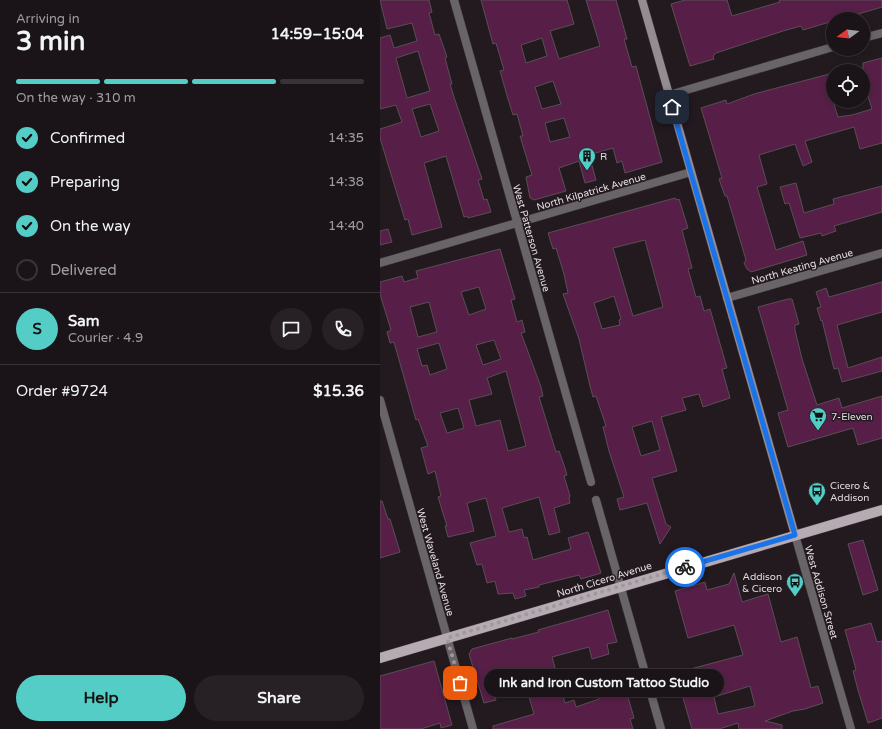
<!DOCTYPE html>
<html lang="en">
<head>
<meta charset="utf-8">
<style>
  :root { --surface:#1a1418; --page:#272125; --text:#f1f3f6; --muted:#9f9ea2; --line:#383337; --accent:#54cdc7 }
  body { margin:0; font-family:"Varela Round",sans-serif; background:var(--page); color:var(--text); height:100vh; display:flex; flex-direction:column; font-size:15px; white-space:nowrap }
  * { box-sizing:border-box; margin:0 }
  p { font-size:13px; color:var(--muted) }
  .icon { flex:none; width:22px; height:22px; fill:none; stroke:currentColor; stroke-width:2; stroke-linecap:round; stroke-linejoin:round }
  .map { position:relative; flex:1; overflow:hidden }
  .sheet { display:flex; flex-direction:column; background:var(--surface); width:380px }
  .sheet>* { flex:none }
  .needle { width:26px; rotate:255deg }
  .controls { position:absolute; left:446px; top:12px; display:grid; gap:8px }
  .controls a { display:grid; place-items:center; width:44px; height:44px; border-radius:50%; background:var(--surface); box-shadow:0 2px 6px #0003,0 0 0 1px var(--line); font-size:20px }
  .pin { position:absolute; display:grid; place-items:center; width:34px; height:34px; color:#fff; margin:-17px; border-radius:8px; box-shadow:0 2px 6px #0006 }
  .courier { position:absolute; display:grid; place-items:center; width:40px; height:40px; margin:-20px; border:3px solid #1a73e8; border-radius:50%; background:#fff; color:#222; box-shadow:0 1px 5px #0007 }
  .bubble { position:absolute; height:28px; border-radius:14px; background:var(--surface); box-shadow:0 2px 6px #0003,0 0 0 1px var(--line); font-size:13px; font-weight:800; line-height:28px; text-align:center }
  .headline em { font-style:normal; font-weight:800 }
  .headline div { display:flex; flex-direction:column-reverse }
  .headline { display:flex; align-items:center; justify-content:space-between; height:68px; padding:0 16px }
  h1 { font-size:26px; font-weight:800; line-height:30px }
  .bar { display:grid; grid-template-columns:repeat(4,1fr); gap:6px 4px; align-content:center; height:48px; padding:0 16px }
  .bar i { height:5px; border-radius:3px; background:var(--line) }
  .bar .active { background:var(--accent) }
  .bar p { grid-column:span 4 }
  .line { display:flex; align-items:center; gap:10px; padding:0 16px; border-top:1px solid var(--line) }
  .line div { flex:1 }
  .round { display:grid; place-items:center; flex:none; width:42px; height:42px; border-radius:21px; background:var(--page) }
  ol { padding:0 16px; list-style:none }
  li { display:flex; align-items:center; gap:12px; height:44px }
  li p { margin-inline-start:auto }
  li .icon { padding:4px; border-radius:50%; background:var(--accent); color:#111; stroke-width:4 }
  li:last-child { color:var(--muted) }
  li i { width:22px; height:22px; border:2px solid var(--line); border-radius:50% }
  .cta { display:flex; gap:8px; margin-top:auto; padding:8px 16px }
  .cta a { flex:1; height:46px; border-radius:24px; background:var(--accent); color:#111; font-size:16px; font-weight:800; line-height:46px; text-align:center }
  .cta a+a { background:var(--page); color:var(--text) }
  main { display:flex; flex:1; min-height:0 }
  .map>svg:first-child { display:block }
  .building { fill:#571f47; stroke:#5a4e55; fill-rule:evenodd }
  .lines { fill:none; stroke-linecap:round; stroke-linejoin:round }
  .minor-casing { stroke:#3e353b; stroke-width:9 }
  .tertiary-casing { stroke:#3e353b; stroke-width:9 }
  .secondary-casing { stroke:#3e353b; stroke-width:9 }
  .primary-casing { stroke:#3e353b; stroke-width:11 }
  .minor { stroke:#696467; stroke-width:8 }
  .tertiary { stroke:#696467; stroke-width:8 }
  .secondary { stroke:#958c91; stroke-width:8 }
  .primary { stroke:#b6abb2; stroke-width:10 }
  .done { stroke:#a0989d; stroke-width:4; stroke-dasharray:0 7.2 }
  .route { stroke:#1a73e8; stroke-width:5 }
  .labels { text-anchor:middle; stroke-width:3; stroke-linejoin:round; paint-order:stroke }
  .poi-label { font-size:10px; fill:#e3dce0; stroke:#231a20; text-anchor:start }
  .street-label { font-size:10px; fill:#e3dce0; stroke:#231a20 }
</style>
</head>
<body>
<main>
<section class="sheet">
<div class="headline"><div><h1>3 min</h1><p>Arriving in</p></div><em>14:59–15:04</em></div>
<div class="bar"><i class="active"></i><i class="active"></i><i class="active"></i><i></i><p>On the way · 310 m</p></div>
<ol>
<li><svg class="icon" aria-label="check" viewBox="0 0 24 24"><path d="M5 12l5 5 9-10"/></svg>Confirmed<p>14:35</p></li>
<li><svg class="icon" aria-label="check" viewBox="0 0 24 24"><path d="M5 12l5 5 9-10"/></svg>Preparing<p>14:38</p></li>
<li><svg class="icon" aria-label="check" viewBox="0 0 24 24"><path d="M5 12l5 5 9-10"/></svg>On the way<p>14:40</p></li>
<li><i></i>Delivered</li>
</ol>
<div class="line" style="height:72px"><b class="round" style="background:var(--accent);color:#111">S</b><div><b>Sam</b><p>Courier · 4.9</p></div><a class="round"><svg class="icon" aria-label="chat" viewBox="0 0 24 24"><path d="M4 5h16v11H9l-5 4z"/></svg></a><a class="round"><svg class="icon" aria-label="phone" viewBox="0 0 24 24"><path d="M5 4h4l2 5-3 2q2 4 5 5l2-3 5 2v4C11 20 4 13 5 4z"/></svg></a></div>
<div class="line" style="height:52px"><div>Order #9724</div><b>$15.36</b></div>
<div class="cta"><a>Help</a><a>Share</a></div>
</section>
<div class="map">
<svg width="502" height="729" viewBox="0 0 502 729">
  <rect width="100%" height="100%" fill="#231a20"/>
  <path class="building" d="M0,0h49l3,12 -3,1 6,22 4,-1 8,23 -2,1 7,26h-2l4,13 28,82 -4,1 6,20 3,-1 4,13 -23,6 -1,-2 -3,1 -18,-61 -22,7 18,64 -30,8 -4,-16 -3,1 -25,-82v-9l22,-7 -6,-17 -16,4v-71l10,-3 4,13 23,-7 -5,-18 -25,6zM38,51l12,40 -23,7 -11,-40zM50,104l9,27 -18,6 -9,-28z
    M101,0h86l7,24 -24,7 9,28 41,-13 -14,-46h30l11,39h-3l8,28 4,-1 26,96 -37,11 -3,-12 -5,2 -4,-15 -24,7 7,25 -11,3 -6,-22 -20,7 7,23 -32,9 -4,-2 -4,-21 6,-2 -12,-39h3l-6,-22 -4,1 -5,-16 -8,-28 4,-1 -8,-27 -3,1zM162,38l5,18 -21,7 -5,-18zM173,81l8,23 -19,5 -7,-22zM184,118l6,19 -20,5 -5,-19z
    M305,0h42l5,16 48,-14 -1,-2h103v7l-41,12h-8v2l-30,9 -2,-4 -18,5 -67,22 -3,3 1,3 -24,7 -19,-62z
    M502,58v85l-22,6 -6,-22 -49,14 7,21 -9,4 -8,-22 -36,11 8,29 -10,3 19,63 27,-9 4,14 -56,17 -4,-3 -3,-6 2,-3 -19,-64h-2l-6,-17 3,-1 -21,-70 25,-8 1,4 27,-10 79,-21v28l5,16 14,-2 20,-6 -9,-29v-17z
    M416,183l8,30 30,-9 -1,-5 49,-13v26l-48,14 2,5 -14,5 -1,-3 -21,5 -11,-35 -4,1 -5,-17z
    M295,198l1,2 3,-1 9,29 -6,2 10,38 -4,1 8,28 4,-1 4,15 6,-2 17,59 -5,1 8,29 -27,9 -4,-13 -17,4 4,12 -25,7 16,54 -25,7 14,46 5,3 -11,17 -13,-41 -27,7 -3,-11 7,-2 -15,-46 -6,-24 3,-1 -10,-30 -3,1 -3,-11 -11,-47 -16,-45 5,-1 -4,-19 -8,-26 -3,1 -5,-16zM265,240l18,67 -30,9 -20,-68zM234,296l7,23 -2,1 1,5 -18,4 -8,-26zM272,421l8,29 -19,6 -9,-29z
    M8,229l4,13 -12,3v-14z
    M120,249l15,50 -4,1 6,22 5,-2 3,12 -4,1 20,54 2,9 -4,1 17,55 3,-1 5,14 3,10 -3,1 6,20 -1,2 1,5 -16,5 6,24 -11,3 -10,-38 -37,11 7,24 13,-3 2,9 3,-1 6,23 38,-11 -3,-11 20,-6 13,41 -20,6 -2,-4 -40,10v2l-15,3 2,6 -11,3 -2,-6 -15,1 -3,-13 -8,2 -5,-19 -5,1 -7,-22 26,-7 -10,-38 -19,5 7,28 -26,6 -3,-11h2l-9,-29 3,-1 -6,-25 -7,3 -7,-26 7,-2 -10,-27 -2,1 -22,-78 -4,1 -3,-11 4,-2 -11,-36v-12l22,-6 2,6 14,-4 -2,-7zM99,287l7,22 -17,6 -8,-23zM49,302l8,30 -19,5 -8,-30zM114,340l7,19 -18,6 -7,-20zM59,343l8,26 -17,6 -3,-10 -5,1 -5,-17zM126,371l20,75 -18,5 -8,-31 -24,6 -7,-26 23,-6 -5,-16zM78,408l6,20 -17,5 -7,-20z
    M502,282v30l-45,13 11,43 34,-11v14l-40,11 -4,-14 -4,1 -12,-49 -1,1 -4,-13 4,-1 -5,-15 10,-4 3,9z
    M408,299h4l7,25 -4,1v5l7,29 15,46 22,-7 3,10 40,-12v42l-24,7 -5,-17 -65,19 -10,-34 10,-3 -30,-103z
    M0,501h2l6,18h2l10,33 -20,6z
    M483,540l15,50 -15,5 -15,-51z
    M354,573l8,29 26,-8 13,48 16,-5 14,51 7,-2 5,17 -18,6 -12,2 -28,10 17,4v4h-43l-1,-6 -19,6h-27l-15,-52 3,-1 -1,-4 64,-17 -9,-30 -46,13 -13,-47 30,-9 2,8 22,-6zM370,686l5,20 -37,8 -4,-17z
    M228,610l9,32 -10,2 2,10 -17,5 -3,-12 -37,10 13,46 9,-3 2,7 23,-8 -2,-4 28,-8 9,31 -4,1 3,10h-140v-3l41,-12 -12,-40 -7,2 -1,-6 -24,6 6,24 -12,3 -15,-49 3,-5 40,-11v1l27,-7 -1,-2z
    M491,623l6,19 5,-1v77l-14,5 -10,-33 -5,-19 3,-1 -1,-4 -10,-36z
    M54,661l18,64 -11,3 -1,-5 -19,6h-41v-53z"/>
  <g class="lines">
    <g class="minor-casing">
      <path id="minor" d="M74,0l137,482
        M483,38l19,-5
        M289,95l164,-48
        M0,263l311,-91
        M347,298l155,-45
        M0,400l93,329
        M216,500l65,229"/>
    </g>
    <g class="tertiary-casing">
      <path id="tertiary" d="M415,535l56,194"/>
    </g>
    <g class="secondary-casing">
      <path id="secondary" d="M262,0l153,535"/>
    </g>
    <g class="primary-casing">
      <path id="primary" d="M0,658l502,-148"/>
    </g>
    <use href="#minor" class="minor"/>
    <use href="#tertiary" class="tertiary"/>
    <use href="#secondary" class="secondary"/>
    <use href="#primary" class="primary"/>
  </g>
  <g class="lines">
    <path class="done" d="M80,683l-13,-45 238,-71"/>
    <path class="route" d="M292,107l123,428 -110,32"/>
  </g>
  <defs>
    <g id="building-pin" transform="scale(0.9)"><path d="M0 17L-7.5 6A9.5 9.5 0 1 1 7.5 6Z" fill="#54cdc7" stroke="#231a20"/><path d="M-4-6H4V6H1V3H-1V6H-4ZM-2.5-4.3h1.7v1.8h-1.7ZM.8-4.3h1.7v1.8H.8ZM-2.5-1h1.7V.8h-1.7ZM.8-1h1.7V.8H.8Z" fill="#111"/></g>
    <g id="supermarket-pin" transform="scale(0.9)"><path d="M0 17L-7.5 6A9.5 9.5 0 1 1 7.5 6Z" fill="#54cdc7" stroke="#231a20"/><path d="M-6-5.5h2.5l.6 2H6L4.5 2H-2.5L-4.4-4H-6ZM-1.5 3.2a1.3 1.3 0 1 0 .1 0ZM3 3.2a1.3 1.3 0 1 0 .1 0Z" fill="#111"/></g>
    <g id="bus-pin" transform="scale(0.9)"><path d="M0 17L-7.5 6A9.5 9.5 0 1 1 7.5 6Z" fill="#54cdc7" stroke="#231a20"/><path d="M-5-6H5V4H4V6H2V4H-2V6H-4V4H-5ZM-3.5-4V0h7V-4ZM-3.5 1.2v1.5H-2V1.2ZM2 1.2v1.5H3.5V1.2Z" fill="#111"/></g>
  </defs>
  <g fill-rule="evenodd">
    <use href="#building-pin" x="207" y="156"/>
    <use href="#supermarket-pin" x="438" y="416"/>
    <use href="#bus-pin" x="437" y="491"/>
    <use href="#bus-pin" x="415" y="582"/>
  </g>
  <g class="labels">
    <g class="poi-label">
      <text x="220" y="160">R</text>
      <text x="451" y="420">7-Eleven</text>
      <text x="450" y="489">Cicero &amp;<tspan x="450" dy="12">Addison</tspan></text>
      <text x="402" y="580" text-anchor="end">Addison<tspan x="402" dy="12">&amp; Cicero</tspan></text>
    </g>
    <g class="street-label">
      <text transform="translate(211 191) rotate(-16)" y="4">North Kilpatrick Avenue</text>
      <text transform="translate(152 238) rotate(74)" y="4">West Patterson Avenue</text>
      <text transform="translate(422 266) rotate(-16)" y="4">North Keating Avenue</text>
      <text transform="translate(56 562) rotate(74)" y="4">West Waveland Avenue</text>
      <text transform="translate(224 579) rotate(-17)" y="4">North Cicero Avenue</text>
      <text transform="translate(442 592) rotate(74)" y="4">West Addison Street</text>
    </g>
  </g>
</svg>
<div class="controls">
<a><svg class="needle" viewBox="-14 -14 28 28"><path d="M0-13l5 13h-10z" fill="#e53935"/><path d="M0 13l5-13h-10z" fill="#9f9ea2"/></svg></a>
<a><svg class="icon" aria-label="locate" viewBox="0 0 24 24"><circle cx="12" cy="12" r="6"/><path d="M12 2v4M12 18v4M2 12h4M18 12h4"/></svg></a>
</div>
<div class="pin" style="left:80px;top:683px;background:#ea580c"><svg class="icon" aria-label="bag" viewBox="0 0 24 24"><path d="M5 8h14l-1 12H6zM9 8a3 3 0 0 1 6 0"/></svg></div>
<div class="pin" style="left:292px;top:107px;background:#1f2937"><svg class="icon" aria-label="home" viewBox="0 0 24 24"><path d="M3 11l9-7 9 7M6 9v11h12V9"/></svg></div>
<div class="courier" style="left:305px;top:567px"><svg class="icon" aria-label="bike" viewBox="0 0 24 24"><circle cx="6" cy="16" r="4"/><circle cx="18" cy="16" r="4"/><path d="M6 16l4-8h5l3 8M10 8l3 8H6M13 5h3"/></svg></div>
<div class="bubble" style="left:104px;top:669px;width:240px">Ink and Iron Custom Tattoo Studio</div>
</div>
</main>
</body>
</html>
